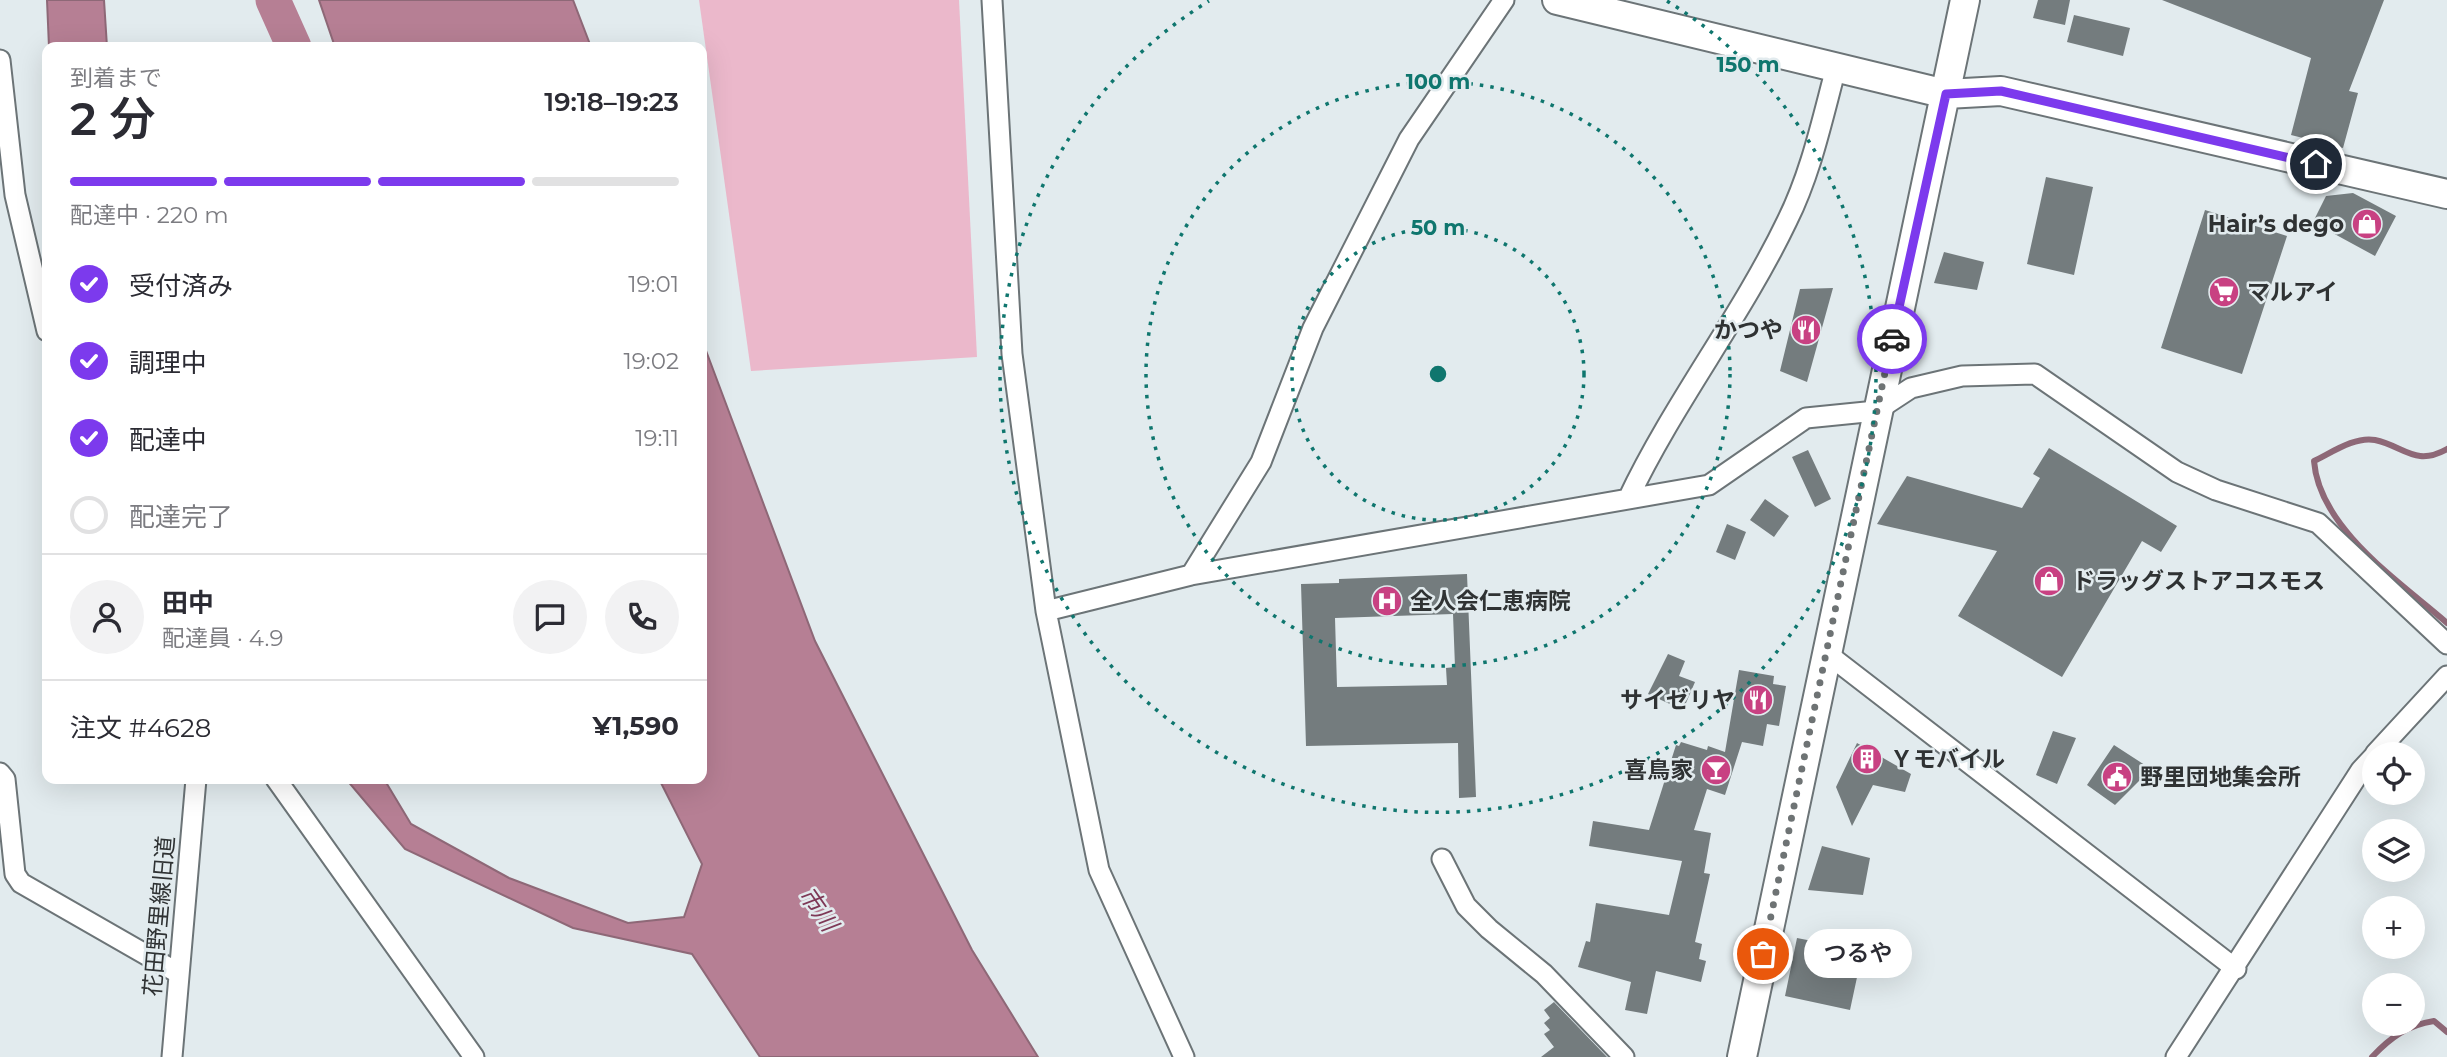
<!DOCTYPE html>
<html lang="ja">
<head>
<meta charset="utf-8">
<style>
  :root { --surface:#fff; --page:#f2f2f3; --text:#2b2b33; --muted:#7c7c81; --line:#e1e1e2; --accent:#7c3aed }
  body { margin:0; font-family:Montserrat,"Noto Sans JP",sans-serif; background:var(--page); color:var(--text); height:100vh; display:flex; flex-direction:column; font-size:26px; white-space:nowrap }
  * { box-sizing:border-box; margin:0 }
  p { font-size:23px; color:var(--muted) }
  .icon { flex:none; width:38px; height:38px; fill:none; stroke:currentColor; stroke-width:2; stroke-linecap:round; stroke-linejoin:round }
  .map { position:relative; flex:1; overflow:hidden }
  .panel { position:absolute; left:42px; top:42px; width:665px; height:742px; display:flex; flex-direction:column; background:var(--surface); border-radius:14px; box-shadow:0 7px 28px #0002 }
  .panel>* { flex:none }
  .fabs { position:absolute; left:2362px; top:742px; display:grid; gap:14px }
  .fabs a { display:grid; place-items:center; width:63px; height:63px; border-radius:50%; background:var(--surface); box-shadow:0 7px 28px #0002; font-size:35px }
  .pin { position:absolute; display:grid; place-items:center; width:60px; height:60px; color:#fff; margin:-30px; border:4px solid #fff; border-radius:50%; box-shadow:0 2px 7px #0007 }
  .courier { position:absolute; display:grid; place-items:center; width:70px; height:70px; margin:-35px; border:5px solid #7c3aed; border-radius:50%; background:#fff; color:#222; box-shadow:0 2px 9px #0007 }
  .bubble { position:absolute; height:49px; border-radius:24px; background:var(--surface); box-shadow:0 7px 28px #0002; font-size:23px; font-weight:600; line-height:49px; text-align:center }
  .summary em { font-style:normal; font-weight:600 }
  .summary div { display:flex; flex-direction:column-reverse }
  .summary { display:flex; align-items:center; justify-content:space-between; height:119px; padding:0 28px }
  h1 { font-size:46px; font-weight:600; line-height:52px }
  .bar { display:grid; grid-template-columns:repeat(4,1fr); gap:10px 7px; align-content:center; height:84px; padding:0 28px }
  .bar i { height:9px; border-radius:5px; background:var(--line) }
  .bar .active { background:var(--accent) }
  .bar p { grid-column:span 4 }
  .line { display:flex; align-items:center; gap:18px; padding:0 28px; border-top:2px solid var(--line) }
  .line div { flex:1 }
  .round { display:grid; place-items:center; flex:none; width:74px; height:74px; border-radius:37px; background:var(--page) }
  ol { padding:0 28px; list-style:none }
  li { display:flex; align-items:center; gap:21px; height:77px }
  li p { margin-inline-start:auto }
  li .icon { padding:7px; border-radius:50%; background:var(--accent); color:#fff; stroke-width:4 }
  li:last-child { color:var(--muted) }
  li i { width:38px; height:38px; border:4px solid var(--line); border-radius:50% }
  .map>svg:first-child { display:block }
  .green { fill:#ebb8cb }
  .water { fill:#b67f94; stroke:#8e6877; stroke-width:2 }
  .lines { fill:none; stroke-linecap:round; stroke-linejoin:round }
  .stream { stroke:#8e6877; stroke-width:6 }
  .river { stroke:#b67f94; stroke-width:35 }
  .building { fill:#747c7e; fill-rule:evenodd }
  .minor-casing { stroke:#6c7477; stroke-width:23 }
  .highway-casing { stroke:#6c7477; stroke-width:32 }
  .minor { stroke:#fff; stroke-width:19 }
  .highway { stroke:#fff; stroke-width:28 }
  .done { stroke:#6e7374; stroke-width:7; stroke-dasharray:0 12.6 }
  .route { stroke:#7c3aed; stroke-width:9 }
  .ring { fill:none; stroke:#0f766e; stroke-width:3.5; stroke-dasharray:3.5 7 }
  .labels { text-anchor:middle; stroke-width:5; stroke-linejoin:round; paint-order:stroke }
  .poi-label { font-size:23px; font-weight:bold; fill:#2f3233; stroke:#e2ebee; text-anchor:start }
  .street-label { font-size:23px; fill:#2f3233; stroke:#e2ebee }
  .water-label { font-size:24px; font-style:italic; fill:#7e3856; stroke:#e2ebee }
  .centre { fill:#0f766e; stroke:#e2ebee; stroke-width:3.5 }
  .ring-label { font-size:21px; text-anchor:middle; font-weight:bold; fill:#0f766e; stroke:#e2ebee; stroke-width:5; stroke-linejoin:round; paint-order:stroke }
</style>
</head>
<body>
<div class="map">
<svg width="2447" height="1057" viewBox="0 0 2447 1057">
  <rect width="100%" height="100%" fill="#e2ebee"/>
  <path class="green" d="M699,0h260l18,357 -226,14z"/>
  <path class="water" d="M47,0h57l3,47h-58z
    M319,0h254l18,47h-256z
    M702,340l113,301 157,309 66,107h-278l-68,-103 -119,-26 -168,-79 -59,-70h38l27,45 98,54 119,45 56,-6 18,-53 -43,-85h43z"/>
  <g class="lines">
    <path class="stream" d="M2447,449c-32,18 -43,-3 -72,-9 -20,-4 -44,13 -61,21 5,67 86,121 133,162
      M2372,1057c18,-19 35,-32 62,-36l13,11"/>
    <path class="river" d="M273,0l21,47"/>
  </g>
  <path class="building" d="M2038,0h32l-5,25 -32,-7z
    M2162,0h222l-35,91 9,2 -15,55 -52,-13 20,-77z
    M2074,15l56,13 -7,28 -56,-14z
    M2046,177l47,10 -19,88 -47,-11z
    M2353,193l43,23 -21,40 -46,-25 -1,3 -17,-8 15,-30z
    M2205,210l82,26 -45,138 -81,-26z
    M1944,252l40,10 -7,28 -43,-7z
    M1833,288l-26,94 -27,-11 20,-82z
    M2049,448l128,78 -16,26 -19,-11 -80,136 -104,-61 39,-65 -120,-27 30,-48 115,32 18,-30 -7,-4z
    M1808,450l23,49 -16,8 -23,-50z
    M1765,499l24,17 -15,21 -24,-17z
    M1727,524l19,8 -11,28 -19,-8z
    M1467,574l9,223 -17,1 -1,-55 -152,3 -5,-162 38,-1v-4zM1453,614l2,53 -9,1 1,17 -110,2 -2,-69z
    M1668,654l17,7 -6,15 16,6 -12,28 -35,-16z
    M1739,670l35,6 -1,8 13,2 -7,40 -12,-2 -4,22 -21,-4 -17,53 -18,-6 -13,41 17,3 -7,40 6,1 -15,68 7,2 -3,15 7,2 -5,21 -45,-11 -9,43 -22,-4 6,-28 -53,-15 8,-26 4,1 6,-39 73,12 13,-54 -93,-15 4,-25 56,9 27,-85 3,1 2,-4 26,8 1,-4 17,6z
    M2053,731l23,7 -19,46 -21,-9z
    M1857,743l54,31 -6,18 -32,-7 -21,41 -16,-39z
    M2114,745l37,24 -36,36 -28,-20z
    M1822,846l48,12 -7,37 -55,-5z
    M1797,938l51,10 9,9 2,11 -9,42 -65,-14z
    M1554,1002l53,55h-66l13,-10 -10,-13 6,-4 -6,-7 6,-5 -6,-8z"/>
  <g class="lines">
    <g class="minor-casing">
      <path id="minor" d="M992,0l20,354 34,257 53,259 85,187
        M0,60l15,135 32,136
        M1628,499c46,-97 113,-182 159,-278 24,-48 35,-101 49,-153
        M1191,575l70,-113 52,-134 96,-189 95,-139
        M1046,611l145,-36 518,-90 97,-67 70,-7 35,-23 51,-12 73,-2 142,98 39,18 102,33 129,121
        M1825,652l411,317
        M2375,754l72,-78
        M0,773l5,6 10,95 6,9 157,90
        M276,779l198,278
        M1442,859l24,47 23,23 55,45 80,83
        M172,1057l24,-278
        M2176,1057l185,-287 14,-15"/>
    </g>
    <g class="highway-casing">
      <path id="highway" d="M1557,0l389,94 55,-3 446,103
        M1742,1057l223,-1057"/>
    </g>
    <use href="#minor" class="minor"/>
    <use href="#highway" class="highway"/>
  </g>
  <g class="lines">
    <path class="done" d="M1763,954l129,-615"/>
    <path class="route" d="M1892,339l54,-245 55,-3 315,73"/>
  </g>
  <g class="ring">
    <circle cx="1438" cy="374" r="146"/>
    <circle cx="1438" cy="374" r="292"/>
    <path d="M1667 1A438 438 0 1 1 1209 1"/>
  </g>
  <defs>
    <g id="shop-disc" transform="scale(1.575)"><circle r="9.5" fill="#c84182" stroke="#e2ebee"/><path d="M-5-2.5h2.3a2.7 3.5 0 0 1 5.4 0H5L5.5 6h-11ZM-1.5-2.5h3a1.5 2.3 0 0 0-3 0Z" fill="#fff"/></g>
    <g id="supermarket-disc" transform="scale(1.575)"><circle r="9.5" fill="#c84182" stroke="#e2ebee"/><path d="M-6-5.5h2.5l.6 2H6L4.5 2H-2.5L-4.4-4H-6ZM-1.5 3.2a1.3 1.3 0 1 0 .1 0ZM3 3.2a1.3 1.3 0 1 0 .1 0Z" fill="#fff"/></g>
    <g id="restaurant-disc" transform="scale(1.575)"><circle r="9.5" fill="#c84182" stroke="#e2ebee"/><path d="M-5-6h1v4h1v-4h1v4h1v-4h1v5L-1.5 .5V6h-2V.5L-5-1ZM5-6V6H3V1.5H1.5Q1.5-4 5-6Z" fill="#fff"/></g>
    <g id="hospital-disc" transform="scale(1.575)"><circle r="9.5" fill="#c84182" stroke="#e2ebee"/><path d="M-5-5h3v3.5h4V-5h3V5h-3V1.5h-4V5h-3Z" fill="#fff"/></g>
    <g id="building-disc" transform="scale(1.575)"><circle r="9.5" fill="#c84182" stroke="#e2ebee"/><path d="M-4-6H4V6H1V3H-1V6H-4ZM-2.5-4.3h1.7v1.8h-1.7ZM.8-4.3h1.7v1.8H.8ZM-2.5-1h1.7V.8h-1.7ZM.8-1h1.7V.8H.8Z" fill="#fff"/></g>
    <g id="bar-disc" transform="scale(1.575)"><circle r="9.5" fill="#c84182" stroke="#e2ebee"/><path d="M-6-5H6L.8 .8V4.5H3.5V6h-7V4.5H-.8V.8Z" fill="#fff"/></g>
    <g id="civic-disc" transform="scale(1.575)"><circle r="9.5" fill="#c84182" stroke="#e2ebee"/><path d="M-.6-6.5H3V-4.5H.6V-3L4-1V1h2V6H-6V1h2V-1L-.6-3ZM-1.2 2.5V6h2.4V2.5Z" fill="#fff"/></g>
  </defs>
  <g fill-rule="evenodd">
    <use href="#shop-disc" x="2367" y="224"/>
    <use href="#supermarket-disc" x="2224" y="292"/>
    <use href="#restaurant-disc" x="1806" y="330"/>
    <use href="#shop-disc" x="2049" y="581"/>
    <use href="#hospital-disc" x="1387" y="601"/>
    <use href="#restaurant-disc" x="1758" y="700"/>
    <use href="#building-disc" x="1867" y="759"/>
    <use href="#bar-disc" x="1716" y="770"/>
    <use href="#civic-disc" x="2117" y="777"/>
  </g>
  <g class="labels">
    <g class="poi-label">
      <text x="2344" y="232" text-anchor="end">Hair’s dego</text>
      <text x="2247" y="300">マルアイ</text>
      <text x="1783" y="338" text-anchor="end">かつや</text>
      <text x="2072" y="589">ドラッグストアコスモス</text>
      <text x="1410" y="609">全人会仁恵病院</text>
      <text x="1735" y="708" text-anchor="end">サイゼリヤ</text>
      <text x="1890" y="767">Ｙモバイル</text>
      <text x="1693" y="778" text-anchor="end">喜鳥家</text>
      <text x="2140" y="785">野里団地集会所</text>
    </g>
    <g class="street-label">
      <text transform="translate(159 916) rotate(-85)" y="8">花田野里線旧道</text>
    </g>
    <g class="water-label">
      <text transform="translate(818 909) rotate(55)" y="8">市川</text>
    </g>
  </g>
  <circle cx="1438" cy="374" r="10" class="centre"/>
  <g class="ring-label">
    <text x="1748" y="72">150 m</text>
    <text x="1438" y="89">100 m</text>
    <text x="1438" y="235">50 m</text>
  </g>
</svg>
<div class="fabs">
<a><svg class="icon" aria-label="locate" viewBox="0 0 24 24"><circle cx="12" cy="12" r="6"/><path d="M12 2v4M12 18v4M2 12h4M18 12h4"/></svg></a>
<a><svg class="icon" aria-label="layers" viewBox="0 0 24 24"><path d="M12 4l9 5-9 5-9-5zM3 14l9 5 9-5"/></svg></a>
<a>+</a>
<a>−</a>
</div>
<div class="pin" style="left:1763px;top:954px;background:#ea580c"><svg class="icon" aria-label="bag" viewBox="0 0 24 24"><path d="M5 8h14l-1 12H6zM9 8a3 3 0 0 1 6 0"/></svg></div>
<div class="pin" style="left:2316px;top:164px;background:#1f2937"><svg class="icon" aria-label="home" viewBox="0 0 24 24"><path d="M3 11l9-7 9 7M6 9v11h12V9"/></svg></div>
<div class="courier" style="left:1892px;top:339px"><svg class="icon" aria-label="car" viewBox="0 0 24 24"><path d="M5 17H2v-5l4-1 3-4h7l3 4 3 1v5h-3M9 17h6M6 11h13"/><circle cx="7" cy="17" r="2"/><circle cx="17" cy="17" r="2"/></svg></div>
<div class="bubble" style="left:1804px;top:929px;width:108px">つるや</div>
<section class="panel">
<div class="summary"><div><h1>2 分</h1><p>到着まで</p></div><em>19:18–19:23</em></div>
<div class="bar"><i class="active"></i><i class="active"></i><i class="active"></i><i></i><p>配達中 · 220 m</p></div>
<ol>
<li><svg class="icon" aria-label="check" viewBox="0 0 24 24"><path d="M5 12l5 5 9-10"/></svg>受付済み<p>19:01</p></li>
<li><svg class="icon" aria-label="check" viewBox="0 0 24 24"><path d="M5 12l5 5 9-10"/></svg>調理中<p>19:02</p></li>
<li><svg class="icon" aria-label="check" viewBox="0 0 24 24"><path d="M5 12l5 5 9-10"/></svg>配達中<p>19:11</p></li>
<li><i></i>配達完了</li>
</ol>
<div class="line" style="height:126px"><a class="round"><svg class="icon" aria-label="person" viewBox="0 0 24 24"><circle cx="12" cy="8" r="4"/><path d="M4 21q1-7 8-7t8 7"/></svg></a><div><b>田中</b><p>配達員 · 4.9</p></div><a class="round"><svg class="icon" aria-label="chat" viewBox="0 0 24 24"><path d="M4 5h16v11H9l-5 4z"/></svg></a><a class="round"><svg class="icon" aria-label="phone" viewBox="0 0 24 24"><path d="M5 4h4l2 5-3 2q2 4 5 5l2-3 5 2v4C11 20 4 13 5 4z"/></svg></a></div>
<div class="line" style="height:91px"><div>注文 #4628</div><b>¥1,590</b></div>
</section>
</div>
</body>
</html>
